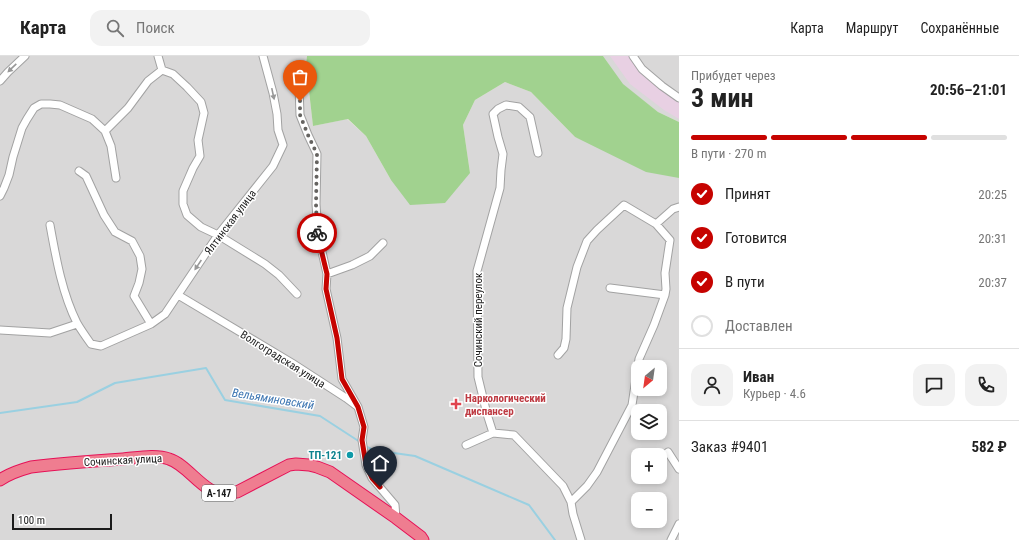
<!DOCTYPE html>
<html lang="ru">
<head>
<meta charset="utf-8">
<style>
  :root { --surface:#fff; --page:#f2f2f2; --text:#222; --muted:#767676; --line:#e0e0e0; --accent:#c60300 }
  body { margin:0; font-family:"Roboto Condensed",sans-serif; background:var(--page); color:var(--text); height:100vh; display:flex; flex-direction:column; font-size:15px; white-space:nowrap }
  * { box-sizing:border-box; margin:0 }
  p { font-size:13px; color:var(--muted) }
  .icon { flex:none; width:22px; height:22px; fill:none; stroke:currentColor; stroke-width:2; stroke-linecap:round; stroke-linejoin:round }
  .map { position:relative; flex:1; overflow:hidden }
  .details { display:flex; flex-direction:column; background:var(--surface); width:340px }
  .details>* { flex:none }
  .needle { width:26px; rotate:209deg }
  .fabs { position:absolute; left:631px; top:304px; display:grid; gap:8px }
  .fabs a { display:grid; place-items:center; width:36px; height:36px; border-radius:8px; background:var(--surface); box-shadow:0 2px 6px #0003; font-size:20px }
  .scale { position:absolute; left:12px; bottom:10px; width:100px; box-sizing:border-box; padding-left:4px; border:2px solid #1b1b1b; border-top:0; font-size:11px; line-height:14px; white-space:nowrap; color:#1b1b1b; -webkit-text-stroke:3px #fff; paint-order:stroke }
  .pin { position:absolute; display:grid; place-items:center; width:34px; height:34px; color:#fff; margin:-41px -17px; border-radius:50% 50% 50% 0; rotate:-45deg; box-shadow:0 0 4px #0007 }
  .pin .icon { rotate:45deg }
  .courier { position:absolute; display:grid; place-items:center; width:40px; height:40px; margin:-20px; border:3px solid #c60300; border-radius:50%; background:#fff; color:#222; box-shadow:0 1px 5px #0007 }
  .headline em { font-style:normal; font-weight:700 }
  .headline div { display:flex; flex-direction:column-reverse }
  .headline { display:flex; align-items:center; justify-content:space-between; height:68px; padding:0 12px }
  h1 { font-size:26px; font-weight:700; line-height:30px }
  .bar { display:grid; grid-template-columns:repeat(4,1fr); gap:6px 4px; align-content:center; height:48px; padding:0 12px }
  .bar i { height:5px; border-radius:3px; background:var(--line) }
  .bar .on { background:var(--accent) }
  .bar p { grid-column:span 4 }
  .line { display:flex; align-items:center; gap:10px; padding:0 12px; border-top:1px solid var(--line) }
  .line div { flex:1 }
  .round { display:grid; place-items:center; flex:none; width:42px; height:42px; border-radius:12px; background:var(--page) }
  ol { padding:0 12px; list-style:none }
  li { display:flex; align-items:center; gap:12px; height:44px }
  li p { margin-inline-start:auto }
  li .icon { padding:4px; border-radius:50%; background:var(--accent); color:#fff; stroke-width:4 }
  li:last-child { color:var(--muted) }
  li i { width:22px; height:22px; border:2px solid var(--line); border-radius:50% }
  header { display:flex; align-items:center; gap:24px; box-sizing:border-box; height:56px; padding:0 20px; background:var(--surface); border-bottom:1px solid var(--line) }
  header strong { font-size:19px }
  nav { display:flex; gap:22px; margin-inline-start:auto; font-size:14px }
  .search { width:280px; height:36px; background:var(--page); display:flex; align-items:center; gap:10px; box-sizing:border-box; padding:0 14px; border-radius:12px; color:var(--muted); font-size:15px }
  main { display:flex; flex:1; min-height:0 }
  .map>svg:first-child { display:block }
  .residential { fill:#d9d8d8; fill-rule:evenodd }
  .industrial { fill:#e8d0e3 }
  .forest { fill:#a1d28f }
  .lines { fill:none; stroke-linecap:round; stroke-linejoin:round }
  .stream { stroke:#9ad0e1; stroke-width:2 }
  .minor-casing { stroke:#a2a2a2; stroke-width:9 }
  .highway-casing { stroke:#e61157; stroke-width:13 }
  .minor { stroke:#fff; stroke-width:7 }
  .highway { stroke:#ef7d90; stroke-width:11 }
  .oneway { fill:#989898 }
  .done { stroke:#656360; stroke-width:4; stroke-dasharray:0 7.2 }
  .route { stroke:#c60300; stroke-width:5 }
  .health-dot { fill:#e0444e; stroke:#fff; stroke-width:1.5 }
  .culture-dot { fill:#0f9aa8; stroke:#fff; stroke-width:1.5 }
  .labels { text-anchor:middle; stroke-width:3; stroke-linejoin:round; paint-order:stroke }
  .shield { fill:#fff; stroke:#5f5f5f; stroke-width:1 }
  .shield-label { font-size:10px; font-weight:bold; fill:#1b1b1b }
  .street-label { font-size:11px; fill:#1b1b1b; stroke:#fff }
  .health-label { font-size:11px; font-weight:bold; fill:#be3a42; stroke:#fff; text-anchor:start }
  .culture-label { font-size:11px; font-weight:bold; fill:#0d838f; stroke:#fff; text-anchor:end }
  .water-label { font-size:12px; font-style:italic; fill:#3f77b3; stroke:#fff }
</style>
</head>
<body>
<header>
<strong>Карта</strong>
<div class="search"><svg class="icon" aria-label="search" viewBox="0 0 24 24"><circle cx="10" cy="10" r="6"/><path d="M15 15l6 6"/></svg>Поиск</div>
<nav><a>Карта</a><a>Маршрут</a><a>Сохранённые</a></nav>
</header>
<main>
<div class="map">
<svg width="679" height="484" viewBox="0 0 679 484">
  <rect width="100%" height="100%" fill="#eee9df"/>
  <path class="residential" d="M0,0h307l-1,8 7,62 34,-7 19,17 25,44 79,-7 -7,-48 12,-25 30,-18 26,10 44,45 104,41v362h-679zM638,311h22v22h-22zM638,355h22v22h-22zM638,399h22v22h-22zM638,443h22v22h-22z
    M603,0h76v66l-21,-10 -36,-28z"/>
  <path class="industrial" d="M610,0h21l48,43v20l-15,-9 -34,-26z"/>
  <path class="forest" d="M307,0h296l20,28 35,28 21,10v56l-33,-6 -71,-35 -44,-45 -26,-10 -30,18 -12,25 7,48 -25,30 -35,2 -19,-25 -25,-44 -18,-17 -35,7 -7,-62z"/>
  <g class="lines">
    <path class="stream" d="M0,357l77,-11 38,-19 91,-15 19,32 95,16 40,26
      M366,390l7,4 42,6 114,49 26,35"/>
    <g class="minor-casing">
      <path id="minor" d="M158,0l4,14
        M633,0l9,13 20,17 17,12
        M295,10l4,20 1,29 8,20 9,19 -1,50 2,30 9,40 -1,15 11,49 5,41 16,28
        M0,25l8,-9 17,-16
        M105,75l23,-23 20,-27 14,-11 11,4 14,13 14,15 3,11 -6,27 2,16 -7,12 -10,23v13l4,11 14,12 17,8 47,29 14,11 18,19
        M79,115l7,5 18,39 11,17 17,9 8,15 2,13 -3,14 -5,13 17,28
        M0,140l4,-8 5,-13 4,-18 9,-29 5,-9 7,-11 7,-4h9l10,1 32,14 13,12 6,15 5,32
        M656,168l17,-15 6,-2
        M50,169c6,33 12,68 27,98 4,7 9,14 14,21l10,2 50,-22 14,-10 53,-79 55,-69 10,-21 -5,-15 -1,-16 -4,-21 -10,-37
        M327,218l25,-9 18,-9 13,-13
        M610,232l55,7
        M178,239l114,68 54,35 12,9 6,20 -2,13 4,25 6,13 23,27 1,13
        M0,274l50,3 27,-9
        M558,299l6,-7 2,-9 1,-31 10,-41 10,-26 10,-11 27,-25 32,19 14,16 -5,33 1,16 -1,6 -11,30 -15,34 -7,46 -35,67 -10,14 -16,16
        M493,377l-6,-19 -9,-37 -1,-106 23,-83 1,-18 2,-16 -5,-17 -5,-23 5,-5 8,-4 13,2 11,10 8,36
        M466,389l27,-12 21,2 49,51 8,16 2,12 8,26
        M668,396l11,17
        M671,484l8,-16"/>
    </g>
    <g class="highway-casing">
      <path id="highway" d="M0,424c10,-7 20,-10 31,-13 31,-4 61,-6 92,-8 13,-1 33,-5 46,0 20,6 36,38 59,35 3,0 6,-2 9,-2l52,-27 7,-1 13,1 8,2 13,5 66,46 25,19 2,3"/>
    </g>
    <use href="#minor" class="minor"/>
    <use href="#highway" class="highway"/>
  </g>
  <defs><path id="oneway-solid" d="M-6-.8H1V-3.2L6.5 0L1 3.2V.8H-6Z"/></defs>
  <g class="oneway">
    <use href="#oneway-solid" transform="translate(12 12) rotate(136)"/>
    <use href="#oneway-solid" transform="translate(273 38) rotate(78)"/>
    <use href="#oneway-solid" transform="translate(198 209) rotate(124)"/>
  </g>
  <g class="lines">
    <path class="done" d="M300,45v14l8,20 9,19 -1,50 1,29"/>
    <path class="route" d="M317,177l10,41 -1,15 11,49 5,41 16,28 6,20 -2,13 4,25 6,13 8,9"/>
  </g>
  <path class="health-dot" d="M454 342h4v4h4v4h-4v4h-4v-4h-4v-4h4z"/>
  <circle class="culture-dot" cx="350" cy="399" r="4"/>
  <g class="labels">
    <rect class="shield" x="202" y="429" width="34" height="16" rx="3"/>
    <g class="shield-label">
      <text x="219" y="441">А-147</text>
    </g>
    <g class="street-label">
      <text transform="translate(230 166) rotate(-53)" y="4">Ялтинская улица</text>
      <text transform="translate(478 264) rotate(-90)" y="4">Сочинский переулок</text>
      <text transform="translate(283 303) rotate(32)" y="4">Волгоградская улица</text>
      <text transform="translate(123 404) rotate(-3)" y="4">Сочинская улица</text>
    </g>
    <g class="health-label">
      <text x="465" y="346">Наркологический<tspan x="465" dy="13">диспансер</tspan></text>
    </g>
    <g class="culture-label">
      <text x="342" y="403">ТП-121</text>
    </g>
    <g class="water-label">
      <text transform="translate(273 343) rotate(9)" y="4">Вельяминовский</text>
    </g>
  </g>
</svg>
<div class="fabs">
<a><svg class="needle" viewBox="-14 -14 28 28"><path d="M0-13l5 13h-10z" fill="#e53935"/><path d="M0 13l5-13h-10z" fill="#767676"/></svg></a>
<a><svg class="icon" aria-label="layers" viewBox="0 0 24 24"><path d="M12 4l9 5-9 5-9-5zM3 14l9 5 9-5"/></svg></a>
<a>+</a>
<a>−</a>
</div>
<div class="scale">100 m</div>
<div class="pin" style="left:300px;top:45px;background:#ea580c"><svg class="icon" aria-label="bag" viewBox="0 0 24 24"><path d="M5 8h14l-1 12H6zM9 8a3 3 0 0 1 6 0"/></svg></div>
<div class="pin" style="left:380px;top:431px;background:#1f2937"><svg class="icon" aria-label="home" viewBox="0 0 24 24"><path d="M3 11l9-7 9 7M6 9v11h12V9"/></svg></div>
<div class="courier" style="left:317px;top:177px"><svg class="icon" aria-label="bike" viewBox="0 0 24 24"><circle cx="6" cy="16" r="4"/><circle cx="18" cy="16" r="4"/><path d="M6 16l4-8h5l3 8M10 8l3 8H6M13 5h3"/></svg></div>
</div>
<section class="details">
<div class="headline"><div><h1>3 мин</h1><p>Прибудет через</p></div><em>20:56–21:01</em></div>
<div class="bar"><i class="on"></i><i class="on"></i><i class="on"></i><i></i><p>В пути · 270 m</p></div>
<ol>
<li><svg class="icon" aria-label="check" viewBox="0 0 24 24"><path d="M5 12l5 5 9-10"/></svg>Принят<p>20:25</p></li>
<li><svg class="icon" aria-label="check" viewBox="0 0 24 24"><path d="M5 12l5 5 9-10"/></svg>Готовится<p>20:31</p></li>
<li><svg class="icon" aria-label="check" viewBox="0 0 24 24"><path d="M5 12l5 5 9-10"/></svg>В пути<p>20:37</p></li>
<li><i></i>Доставлен</li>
</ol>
<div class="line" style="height:72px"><a class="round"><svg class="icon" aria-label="person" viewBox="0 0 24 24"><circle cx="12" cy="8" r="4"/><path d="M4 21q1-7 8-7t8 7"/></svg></a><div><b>Иван</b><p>Курьер · 4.6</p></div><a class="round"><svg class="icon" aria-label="chat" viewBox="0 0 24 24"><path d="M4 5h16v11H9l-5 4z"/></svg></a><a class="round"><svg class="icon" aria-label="phone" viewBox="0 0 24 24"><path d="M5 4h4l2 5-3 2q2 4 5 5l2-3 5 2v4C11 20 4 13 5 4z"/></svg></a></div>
<div class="line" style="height:52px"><div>Заказ #9401</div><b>582 ₽</b></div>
</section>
</main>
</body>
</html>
